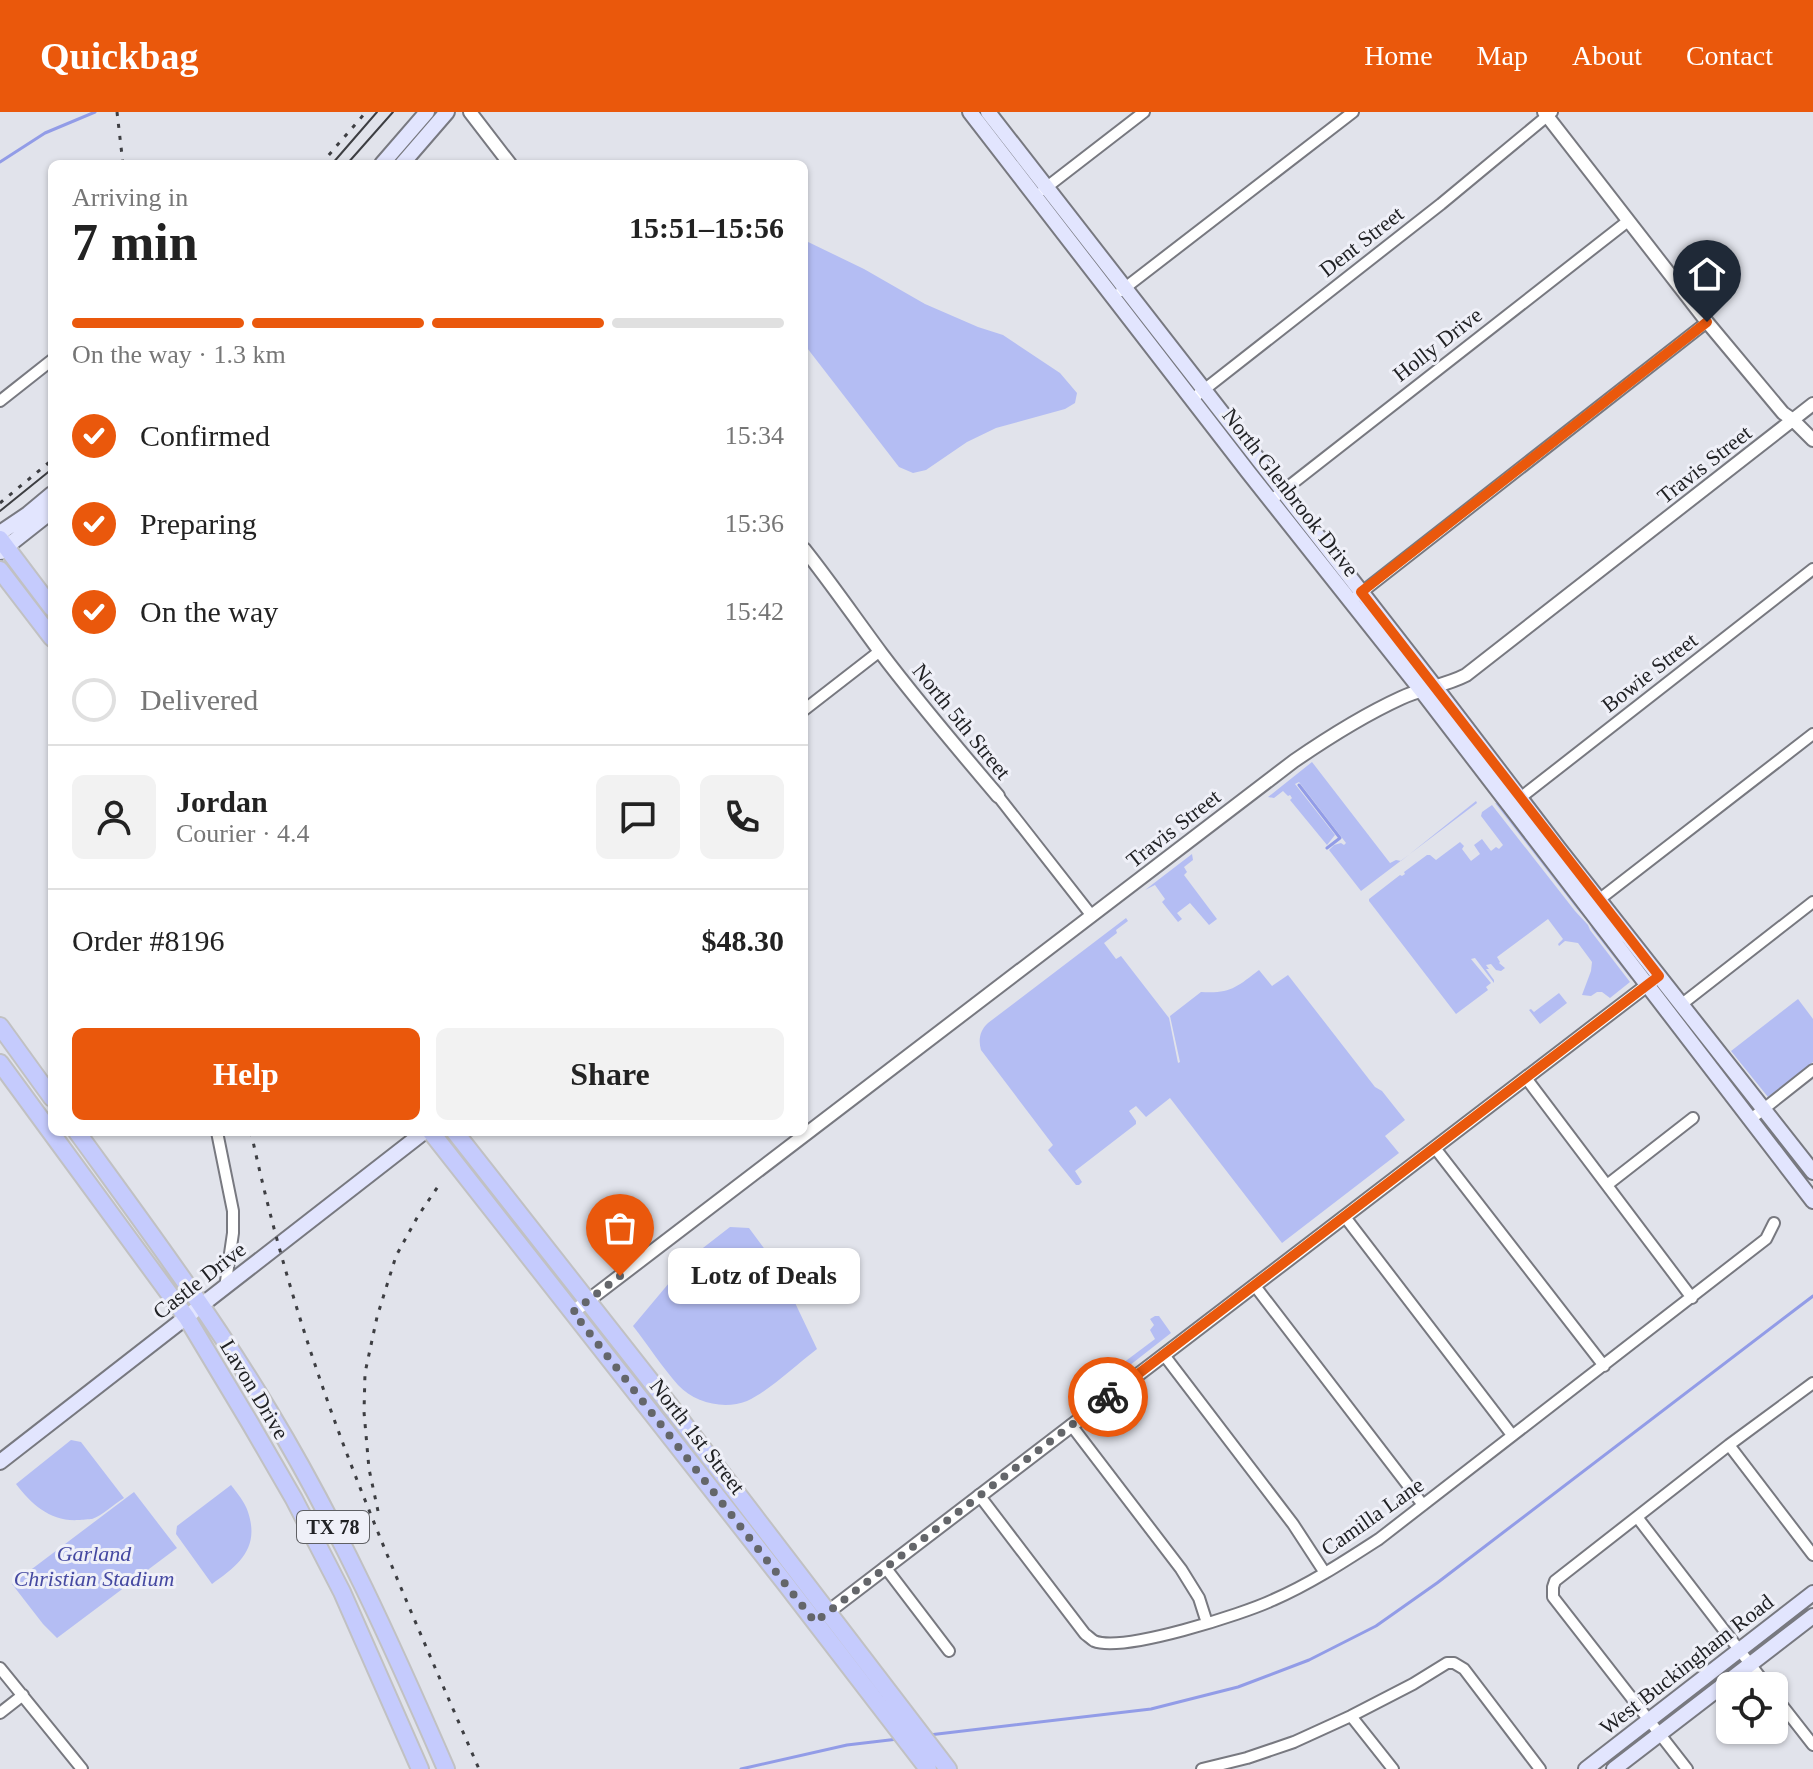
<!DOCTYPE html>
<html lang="en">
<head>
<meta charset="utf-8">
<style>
  :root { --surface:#fff; --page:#f2f2f2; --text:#222; --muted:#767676; --line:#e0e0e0; --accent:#ea580c }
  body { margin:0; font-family:Georgia,serif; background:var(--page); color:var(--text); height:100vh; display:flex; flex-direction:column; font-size:30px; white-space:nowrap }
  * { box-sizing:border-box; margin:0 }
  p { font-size:26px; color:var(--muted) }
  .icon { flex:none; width:44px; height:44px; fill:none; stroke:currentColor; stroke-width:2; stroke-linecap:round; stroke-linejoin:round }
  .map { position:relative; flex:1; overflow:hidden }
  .sheet { position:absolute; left:48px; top:48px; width:760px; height:976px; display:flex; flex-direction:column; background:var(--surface); border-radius:12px; box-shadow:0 2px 6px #0004 }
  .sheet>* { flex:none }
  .fabs { position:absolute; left:1716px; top:1560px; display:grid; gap:16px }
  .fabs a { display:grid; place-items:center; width:72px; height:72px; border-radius:12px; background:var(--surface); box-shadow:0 2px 6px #0004; font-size:40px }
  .pin { position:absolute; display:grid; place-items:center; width:68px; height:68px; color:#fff; margin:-82px -34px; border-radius:50% 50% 50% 0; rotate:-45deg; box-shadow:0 0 8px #0007 }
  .pin .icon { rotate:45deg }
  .courier { position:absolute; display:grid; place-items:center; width:80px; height:80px; margin:-40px; border:6px solid #ea580c; border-radius:50%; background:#fff; color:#222; box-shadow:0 2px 10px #0007 }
  .bubble { position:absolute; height:56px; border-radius:12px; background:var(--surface); box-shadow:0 2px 6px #0004; font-size:26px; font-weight:600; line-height:56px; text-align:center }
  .head em { font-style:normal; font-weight:600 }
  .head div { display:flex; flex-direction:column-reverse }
  .head { display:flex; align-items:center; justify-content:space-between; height:136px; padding:0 24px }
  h1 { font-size:52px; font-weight:600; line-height:60px }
  .bar { display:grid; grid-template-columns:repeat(4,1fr); gap:12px 8px; align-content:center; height:96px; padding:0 24px }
  .bar i { height:10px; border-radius:6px; background:var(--line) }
  .bar .current { background:var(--accent) }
  .bar p { grid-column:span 4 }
  .line { display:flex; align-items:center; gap:20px; padding:0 24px; border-top:2px solid var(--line) }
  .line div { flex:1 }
  .round { display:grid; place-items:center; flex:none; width:84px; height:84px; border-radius:12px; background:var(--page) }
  ol { padding:0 24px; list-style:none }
  li { display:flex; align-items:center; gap:24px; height:88px }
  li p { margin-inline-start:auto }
  li .icon { padding:8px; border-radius:50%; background:var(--accent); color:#fff; stroke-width:4 }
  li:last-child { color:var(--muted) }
  li i { width:44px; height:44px; border:4px solid var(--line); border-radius:50% }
  .cta { display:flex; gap:16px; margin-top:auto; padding:16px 24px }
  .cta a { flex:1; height:92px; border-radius:12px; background:var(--accent); color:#fff; font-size:32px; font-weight:600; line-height:92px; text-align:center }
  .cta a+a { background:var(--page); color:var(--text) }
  header { display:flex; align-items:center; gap:48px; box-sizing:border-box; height:112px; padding:0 40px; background:var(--accent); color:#fff }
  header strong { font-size:38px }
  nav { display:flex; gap:44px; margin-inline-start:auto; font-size:28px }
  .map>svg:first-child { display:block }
  .green { fill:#b4bdf3 }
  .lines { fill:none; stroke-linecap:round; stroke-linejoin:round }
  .stream { stroke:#929ce7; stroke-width:3 }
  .minor-casing { stroke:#787980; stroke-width:14 }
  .tertiary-casing { stroke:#787980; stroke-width:16 }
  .secondary-casing { stroke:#787980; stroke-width:18 }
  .primary-casing { stroke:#c1c1c2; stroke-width:20 }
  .minor { stroke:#fff; stroke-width:10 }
  .tertiary { stroke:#fff; stroke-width:12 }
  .secondary { stroke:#e2e5fe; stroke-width:14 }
  .primary { stroke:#c5cbfd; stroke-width:16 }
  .tram { stroke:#3d3e42; stroke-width:2 }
  .rail { stroke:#3d3e42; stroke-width:3; stroke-dasharray:4 8; stroke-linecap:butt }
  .done { stroke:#64666a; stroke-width:8; stroke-dasharray:0 14.4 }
  .route { stroke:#ea580c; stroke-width:10 }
  .labels { text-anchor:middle; stroke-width:6; stroke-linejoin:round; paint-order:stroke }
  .shield { fill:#eff0f8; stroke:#5f6064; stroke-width:2 }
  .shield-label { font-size:20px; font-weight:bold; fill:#212225 }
  .street-label { font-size:22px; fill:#212225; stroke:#eff0f8 }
  .park-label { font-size:22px; font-style:italic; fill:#4549a1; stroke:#eff0f8 }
</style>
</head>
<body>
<header>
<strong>Quickbag</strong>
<nav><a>Home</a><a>Map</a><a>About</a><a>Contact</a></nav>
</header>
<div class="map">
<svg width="1813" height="1657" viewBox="0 0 1813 1657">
  <rect width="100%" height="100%" fill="#e1e3eb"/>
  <path class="green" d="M804,128l60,29 61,35 53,23 25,8 57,38 17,20 -2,10 -10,6 -69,19 -29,14 -41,28 -13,3 -14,-6 -95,-123z
    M1312,650l78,101 6,-3 5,1 75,-60 1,2 -116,88 -32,-41 5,-5 7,-2 3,2 2,-2 -47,-61 -4,2 40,51 -8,10 -37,-45 2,-2 -2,-3 -2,1 -5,-5 -9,7 -6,-1z
    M1495,691l5,1c19,27 41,54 63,82 24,30 45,59 69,89l1,4h-2l-39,-50 -2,-5 -13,-15z
    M1492,693l83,106 13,14 2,5 40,52 -20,16 -8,-6h-5l-6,4 -9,-1 9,-24 1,-9 -14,-19 -13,-2 -6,5 -1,-2 5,-5 -15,-20 -51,38 3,5 -1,1 6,5 -4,3 -5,-1 -5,-6 -5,1 3,4h-3l8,11v3l-19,-25 -4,1 20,24 -5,4 2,3 -32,24 -87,-113v-2l31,-24 2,1 3,-2 -1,-2 23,-17h3l6,5 24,-18 4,4 -2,3 9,12 9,-7 -6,-9 8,-6 9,12 5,-4 3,2 4,-4 -22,-29 1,-4z
    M1192,742l1,6 -9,7 3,5 -3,3 33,44 -8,6 -19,-22 -13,10 5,6 -4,3 -16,-20 3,-3 -10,-14 -10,5z
    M1126,806l2,3 -12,9 1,3 -13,10 12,16 5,-3 48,62 9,45 2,-1 -10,-46 31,-24c29,2 36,-5 58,-22l13,16 16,-11 87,112 7,4 23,29 -20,16 14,17 -117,90 -112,-145 -24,19 -10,-11 -7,5 7,10v3l-61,47 7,11 -3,3h-3l-28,-35 5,-5 -72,-95c-3,-10 -1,-20 7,-27z
    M1559,881l8,10 -27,21 -11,-14 2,-1 3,3z
    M1798,887l15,20v43l-45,35 -37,-46z
    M730,1115l19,1 29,39 39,82c-21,16 -48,42 -70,52 -23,9 -52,2 -69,-16 -16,-18 -30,-40 -45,-59l57,-68z
    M1155,1204h4l12,17 -83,65 -5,-6 5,-17 -2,-6 7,-5 6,8 8,-5 4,5 44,-33 -5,-9 4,-5 -4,-6z
    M71,1328l10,2 43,56c-10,6 -21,17 -32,21 -2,0 -11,1 -13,1 -28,2 -47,-15 -63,-36z
    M231,1373c6,8 14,17 17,27 12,36 -9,53 -36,72l-36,-50 1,-8z
    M134,1380l43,56 -120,90 -14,-14 -31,-40z"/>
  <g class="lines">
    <path class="stream" d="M0,50l45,-29 50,-21
      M1299,673l41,53 -13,10
      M929,1623l222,-26 87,-22 71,-27 67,-34 61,-43 376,-287
      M741,1657l106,-24 51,-6"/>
    <g class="minor-casing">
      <path id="minor" d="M1043,78l101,-78
        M1121,179l232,-179
        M1191,288l250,-196 111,-92
        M0,289l52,-41
        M1270,389l358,-280
        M1357,484l350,-274
        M804,598l76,-59
        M998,684l94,120
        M1515,690l298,-233
        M1596,790l217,-168
        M1682,892l131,-102
        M1526,966l166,220
        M1751,1007l62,-49
        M217,1020l16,79v22l-8,55
        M1435,1036l169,218
        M1607,1073l86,-67
        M1345,1105l167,218
        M1255,1174l168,219
        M1164,1243l129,169 32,49
        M1071,1313l110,144 18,29 8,25
        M1729,1333l84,110
        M979,1383l106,139c3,2 6,5 9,7 29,12 149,-27 179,-41 37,-16 72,-39 106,-61l387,-300 8,-16
        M1637,1405l130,169
        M885,1455l64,84
        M0,1556l82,101
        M1774,1583l39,50
        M0,1601l23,-18
        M1351,1604l42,53
        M1202,1657l45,-11 47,-16 57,-26 62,-32 34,-21h7l10,6 76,100
        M1687,1657l-134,-172v-10l2,-6 174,-136 84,-62"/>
    </g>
    <g class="tertiary-casing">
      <path id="tertiary" d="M470,0l40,52
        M1544,0l163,210 76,91 10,7 20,20
        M804,437c27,34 51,69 77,104 37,49 77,96 117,143
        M573,1200l721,-551c32,-22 72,-47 107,-63 21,-10 44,-12 65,-23l347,-271
        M824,1503l830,-635"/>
    </g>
    <g class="secondary-casing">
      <path id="secondary" d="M970,0l279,361 172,217 392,511
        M988,0l448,576 123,161 254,323
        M382,52l45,-52
        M402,52l45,-52
        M0,421l28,-19 24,-20
        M0,440l52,-41
        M0,1350l424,-330
        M1586,1657l227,-176
        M1614,1657l199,-153"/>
    </g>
    <g class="primary-casing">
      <path id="primary" d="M0,427l52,69
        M0,458l52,68
        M0,914l52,72
        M0,951l187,255 63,105 44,76 48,93 78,177
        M77,1020c66,91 134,182 192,279 69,114 124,236 177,358
        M431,1020l354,451 143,186
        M455,1020l216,275 277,362"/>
    </g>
    <use href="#minor" class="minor"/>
    <use href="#tertiary" class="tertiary"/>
    <use href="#secondary" class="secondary"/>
    <use href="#primary" class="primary"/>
    <path class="tram" d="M332,52l45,-52
      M347,52l46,-52
      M0,399l52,-42"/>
    <path class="rail" d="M117,0l6,52
      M321,52l45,-52
      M0,391l52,-43
      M251,1020c27,127 67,252 116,373 35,88 74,176 112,264
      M378,1399l-9,-42 -5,-57 1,-39 12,-56 19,-61 22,-40 23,-34"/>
  </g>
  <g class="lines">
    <path class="done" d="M620,1164l-47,36 242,310 293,-225"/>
    <path class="route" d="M1108,1285l551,-421 -298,-384 346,-270"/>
  </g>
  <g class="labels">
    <rect class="shield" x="297" y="1399" width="72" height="32" rx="6"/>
    <g class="shield-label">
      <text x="333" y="1422">TX 78</text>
    </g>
    <g class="street-label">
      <text transform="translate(1361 129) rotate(-38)" y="8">Dent Street</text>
      <text transform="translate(1437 232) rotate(-38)" y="8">Holly Drive</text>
      <text transform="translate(1704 352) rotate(-38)" y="8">Travis Street</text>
      <text transform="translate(1291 380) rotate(52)" y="8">North Glenbrook Drive</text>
      <text transform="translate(1649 560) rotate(-38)" y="8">Bowie Street</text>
      <text transform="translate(962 609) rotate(51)" y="8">North 5th Street</text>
      <text transform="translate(1173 716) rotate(-38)" y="8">Travis Street</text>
      <text transform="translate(199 1168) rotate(-38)" y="8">Castle Drive</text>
      <text transform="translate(255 1277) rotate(59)" y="8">Lavon Drive</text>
      <text transform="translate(698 1324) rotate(52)" y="8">North 1st Street</text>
      <text transform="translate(1372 1404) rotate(-35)" y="8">Camilla Lane</text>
      <text transform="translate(1686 1552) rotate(-38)" y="8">West Buckingham Road</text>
    </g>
    <g class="park-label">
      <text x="94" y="1449">Garland<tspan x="94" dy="25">Christian Stadium</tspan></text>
    </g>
  </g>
</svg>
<div class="fabs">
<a><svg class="icon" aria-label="locate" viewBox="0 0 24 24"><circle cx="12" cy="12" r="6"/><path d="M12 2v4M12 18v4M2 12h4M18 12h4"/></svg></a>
</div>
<div class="pin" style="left:620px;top:1164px;background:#ea580c"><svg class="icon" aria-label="bag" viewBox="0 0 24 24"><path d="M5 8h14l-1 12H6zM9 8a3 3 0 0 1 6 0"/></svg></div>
<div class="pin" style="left:1707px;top:210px;background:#1f2937"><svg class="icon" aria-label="home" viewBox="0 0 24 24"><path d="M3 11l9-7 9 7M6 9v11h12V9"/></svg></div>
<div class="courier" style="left:1108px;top:1285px"><svg class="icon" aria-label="bike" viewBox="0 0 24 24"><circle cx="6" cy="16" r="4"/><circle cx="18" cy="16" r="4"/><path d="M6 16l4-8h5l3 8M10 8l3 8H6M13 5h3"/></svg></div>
<div class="bubble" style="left:668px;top:1136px;width:192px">Lotz of Deals</div>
<section class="sheet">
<div class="head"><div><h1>7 min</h1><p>Arriving in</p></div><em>15:51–15:56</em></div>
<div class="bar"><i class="current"></i><i class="current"></i><i class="current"></i><i></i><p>On the way · 1.3 km</p></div>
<ol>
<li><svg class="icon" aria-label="check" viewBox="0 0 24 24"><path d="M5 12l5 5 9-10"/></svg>Confirmed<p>15:34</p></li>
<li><svg class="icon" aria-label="check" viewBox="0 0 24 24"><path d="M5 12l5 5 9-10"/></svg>Preparing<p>15:36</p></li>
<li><svg class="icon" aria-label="check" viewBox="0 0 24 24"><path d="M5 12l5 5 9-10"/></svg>On the way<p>15:42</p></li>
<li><i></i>Delivered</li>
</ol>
<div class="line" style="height:144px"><a class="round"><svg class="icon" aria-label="person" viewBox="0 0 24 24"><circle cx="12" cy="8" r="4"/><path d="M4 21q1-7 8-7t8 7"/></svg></a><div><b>Jordan</b><p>Courier · 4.4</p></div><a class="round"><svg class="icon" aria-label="chat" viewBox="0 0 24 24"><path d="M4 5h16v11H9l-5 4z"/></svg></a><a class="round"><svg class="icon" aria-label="phone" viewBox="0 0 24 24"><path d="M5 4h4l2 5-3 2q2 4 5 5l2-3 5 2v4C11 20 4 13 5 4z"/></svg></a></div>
<div class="line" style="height:104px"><div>Order #8196</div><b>$48.30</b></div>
<div class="cta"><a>Help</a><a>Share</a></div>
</section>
</div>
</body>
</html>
